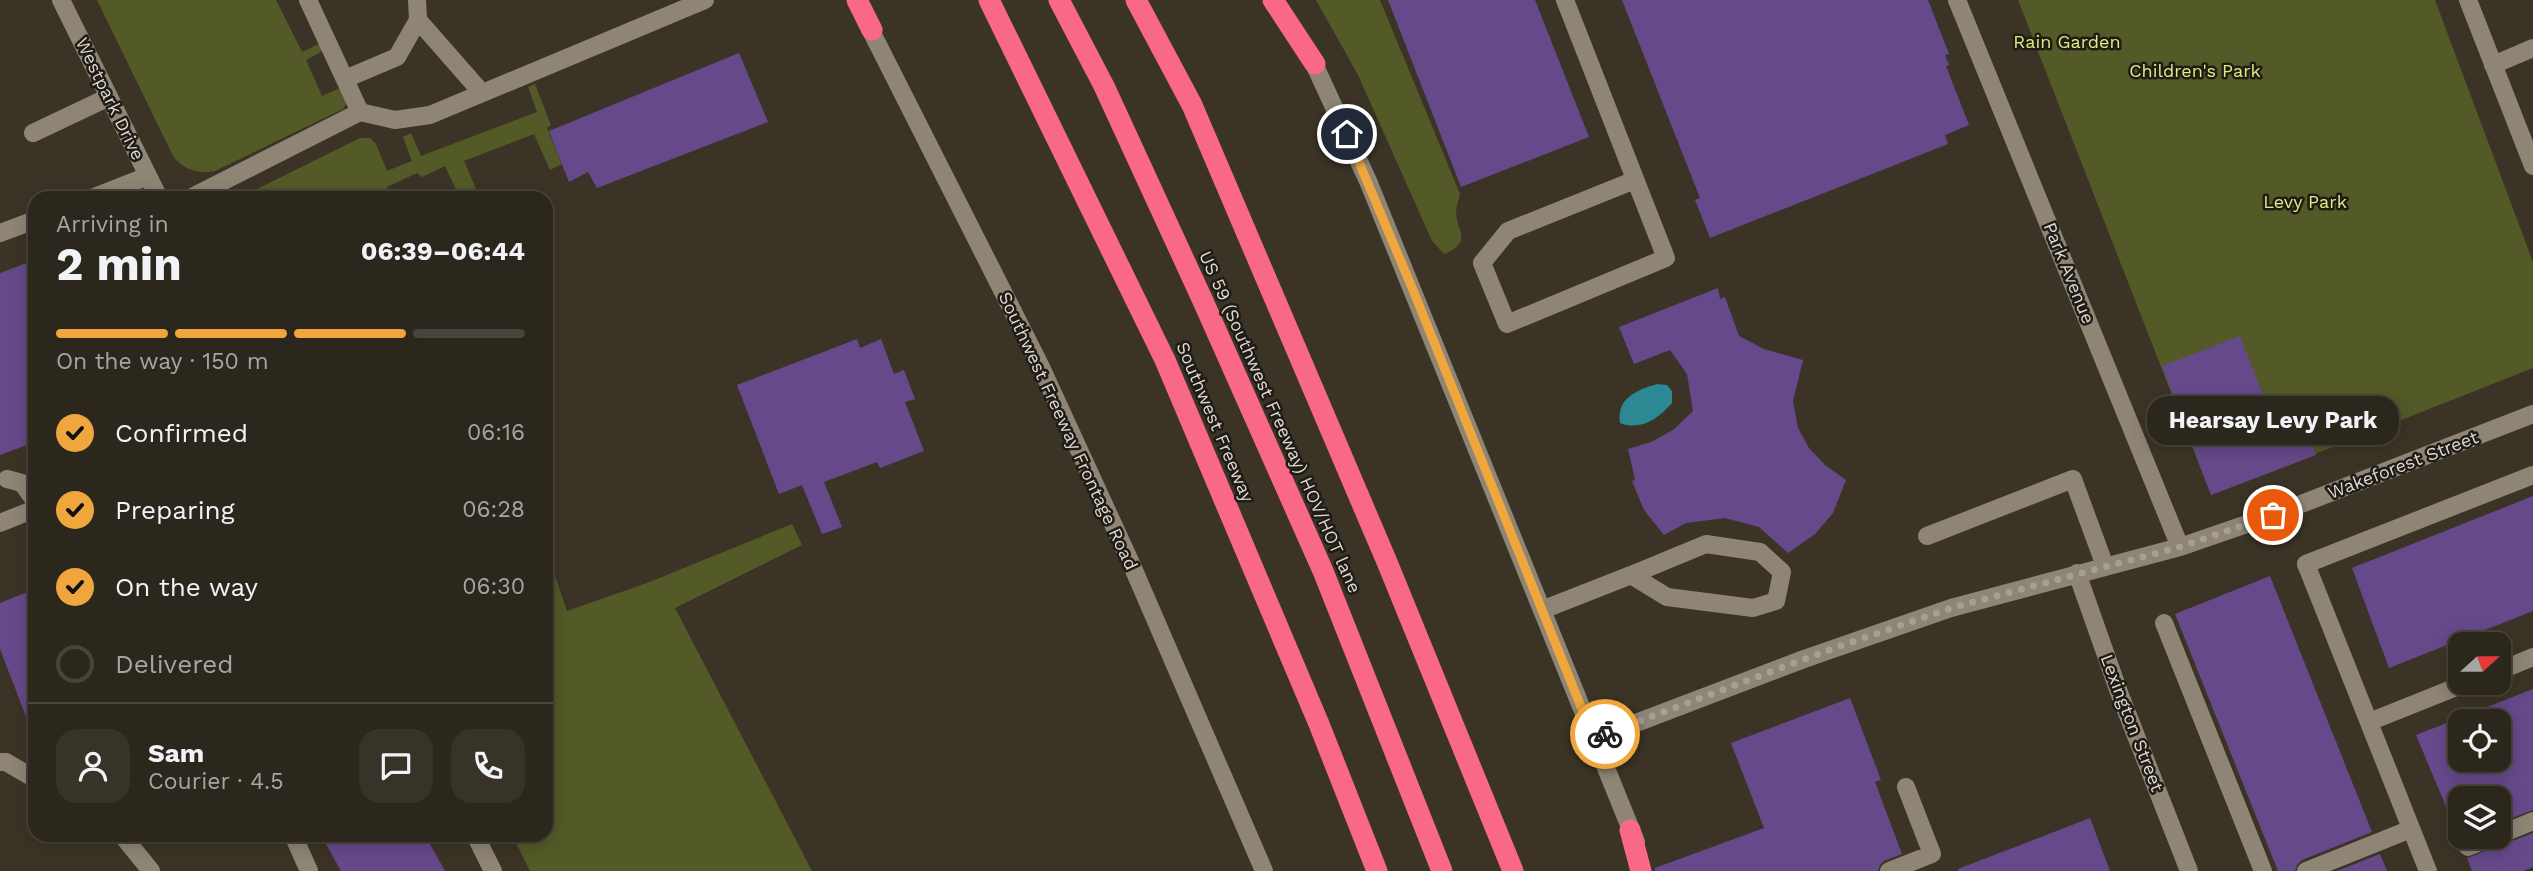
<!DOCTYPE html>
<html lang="en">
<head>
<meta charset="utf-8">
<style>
  :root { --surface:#2c271c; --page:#383329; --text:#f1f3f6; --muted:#a6a5a3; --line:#48443b; --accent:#efa73d }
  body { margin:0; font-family:"Work Sans",sans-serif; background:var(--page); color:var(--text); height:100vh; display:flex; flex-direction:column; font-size:26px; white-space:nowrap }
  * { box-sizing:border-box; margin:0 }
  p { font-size:23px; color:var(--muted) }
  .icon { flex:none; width:38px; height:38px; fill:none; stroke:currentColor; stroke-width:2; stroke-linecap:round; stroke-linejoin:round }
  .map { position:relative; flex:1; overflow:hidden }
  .panel { position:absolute; left:28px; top:191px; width:525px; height:651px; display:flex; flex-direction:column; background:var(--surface); border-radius:21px; box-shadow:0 4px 18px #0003,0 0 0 2px var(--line) }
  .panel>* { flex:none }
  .needle { width:46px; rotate:69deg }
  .tools { position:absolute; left:2448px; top:632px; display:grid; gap:14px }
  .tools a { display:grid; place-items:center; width:63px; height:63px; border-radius:14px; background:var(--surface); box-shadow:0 4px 18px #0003,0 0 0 2px var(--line); font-size:35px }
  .pin { position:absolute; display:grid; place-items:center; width:60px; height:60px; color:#fff; margin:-30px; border:4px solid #fff; border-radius:50%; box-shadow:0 2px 7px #0007 }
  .courier { position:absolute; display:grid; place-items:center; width:70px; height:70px; margin:-35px; border:5px solid #efa73d; border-radius:50%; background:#fff; color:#222; box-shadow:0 2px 9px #0007 }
  .bubble { position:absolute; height:49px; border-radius:21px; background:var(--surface); box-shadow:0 4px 18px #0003,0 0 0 2px var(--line); font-size:23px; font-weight:700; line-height:49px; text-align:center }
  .summary em { font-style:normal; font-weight:700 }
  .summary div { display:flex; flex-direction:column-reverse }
  .summary { display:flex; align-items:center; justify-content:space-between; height:119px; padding:0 28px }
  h1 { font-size:46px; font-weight:700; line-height:52px }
  .bar { display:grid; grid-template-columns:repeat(4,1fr); gap:10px 7px; align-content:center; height:84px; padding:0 28px }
  .bar i { height:9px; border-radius:5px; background:var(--line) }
  .bar .active { background:var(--accent) }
  .bar p { grid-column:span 4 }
  .line { display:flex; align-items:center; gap:18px; padding:0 28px; border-top:2px solid var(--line) }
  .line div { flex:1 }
  .round { display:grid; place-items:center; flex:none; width:74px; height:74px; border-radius:21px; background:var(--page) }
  ol { padding:0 28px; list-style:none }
  li { display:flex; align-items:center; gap:21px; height:77px }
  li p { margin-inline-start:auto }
  li .icon { padding:7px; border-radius:50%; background:var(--accent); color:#111; stroke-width:4 }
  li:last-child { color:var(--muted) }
  li i { width:38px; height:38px; border:4px solid var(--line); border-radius:50% }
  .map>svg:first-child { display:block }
  .green { fill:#535a27 }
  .water { fill:#2c8893 }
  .building { fill:#66498a; fill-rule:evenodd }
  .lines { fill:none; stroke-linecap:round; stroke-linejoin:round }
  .lane { stroke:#8e8575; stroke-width:18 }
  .street { stroke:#8e8575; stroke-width:18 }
  .secondary { stroke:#8e8575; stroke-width:18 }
  .highway { stroke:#fa6888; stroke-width:21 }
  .done { stroke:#a59f95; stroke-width:7; stroke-dasharray:0 12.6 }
  .route { stroke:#efa73d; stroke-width:9 }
  .labels { text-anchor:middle; stroke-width:5; stroke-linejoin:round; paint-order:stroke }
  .park-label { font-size:18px; fill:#dded7f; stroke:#1f1c16 }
  .street-label { font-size:18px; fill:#ded9d1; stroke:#1f1c16 }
</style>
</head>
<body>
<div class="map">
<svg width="2533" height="871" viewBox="0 0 2533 871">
  <rect width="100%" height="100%" fill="#3b3426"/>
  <path class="green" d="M97,0h179l26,52 23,-11 3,7 -22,12 16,36 25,-11v17l-4,7 -128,62c-17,3 -31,-1 -42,-15z
    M1316,0h64l80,194c-1,6 -4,12 -4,18 0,18 18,30 -12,42l-12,-13 -74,-166z
    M2018,0h417l98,262v106l-322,127z
    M535,84l16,41 -4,3 15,36 -12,6 -16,-36 -70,27 16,37h-20l-15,-32 -23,11 -5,-4 -30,14 2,5 -6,6h-144l121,-60h10l6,6 11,27 25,-10 -9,-24 8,-4 10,23 116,-44 -9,-25z
    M792,524l10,21 -127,63 137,263h-282l-18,-36h34v-286l21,62 80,-28z"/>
  <path class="water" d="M1657,384l10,1 5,6v12c-14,16 -31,28 -52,20 -4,-25 17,-33 37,-39z"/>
  <path class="building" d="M1388,0h147l54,137 -128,50z
    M1622,0h306l21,54 -4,1 4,10 -3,1 23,59 -24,10 3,9 -238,94 -15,-38 5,-2z
    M739,53l29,69 -171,66 -9,-16 -19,10 -20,-51z
    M35,260v182l-35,13v-182z
    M1718,288l2,11 5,-2 14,39 25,13 39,11 -10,41 5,27 11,20 16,17 21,15 -13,33 -18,21 -27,19 -29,-26 -34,-9 -39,5 -22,12 -20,-25 -12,-29 3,-1 -7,-31 23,-7 22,-12 20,-19 -6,-37 -17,-24 -36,14 -15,-37z
    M2240,336l30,77 26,-10 20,52 -105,40 -49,-129z
    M857,339l3,9 21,-9 13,35 10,-4 11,29 -10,3 19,49 -44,17 -3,-6 -53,20 18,45 -20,7 -20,-49 -23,9 -42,-109z
    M2533,496v115l-144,57 -37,-100z
    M2270,576l102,256 -70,28 -5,5 -2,6h-17l-103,-257z
    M35,589v146h-2l-33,-86v-46z
    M2533,689v121l-34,13v-25h-39v38h4l-4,4 -44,-105zM2460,721h39v39h-39z
    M1850,698l31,82 -6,2 27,72 -18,7 -4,4 -2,6h-223v-3l109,-40 -33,-85z
    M2090,818l20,53h-152v-2z
    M2533,833v34l-9,4h-52l-5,-13z
    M321,835h104l20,36h-104z
    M2380,854l7,17h-50z"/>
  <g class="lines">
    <path class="lane" d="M308,0l52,112 35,8 35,-5 275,-115
      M1565,0l101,258 -159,66 -25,-61 26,-32 127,-51
      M418,20l64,73
      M2493,65l40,-17
      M345,79l52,-22 21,-37 -1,-20
      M33,133l76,-36
      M92,198l56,-22
      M190,198l170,-86
      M0,233l35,-13
      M7,479l15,4 13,18
      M0,523l35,-14
      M1927,536l146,-57 32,87
      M1706,544l54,8 22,20 -6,29 -23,7 -86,-11 -36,-22z
      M2306,564l227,-89
      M1542,610l89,-35
      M2164,623l99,248
      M0,762h6l29,17
      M122,835l29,36
      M293,835l16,36
      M2499,835l34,-14
      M2468,847l27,-11
      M1889,871l43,-17 -26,-67
      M2306,871l105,-42"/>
    <path class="street" d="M1957,0l223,547
      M2468,0l65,166
      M2306,564l122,307
      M2077,573l43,122 69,176
      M2499,671l34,-14
      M2369,722l100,-40
      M1594,739l210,-80 147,-51 229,-61 93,-32 260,-101"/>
    <path class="secondary" d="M61,0l98,198
      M866,21l174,344 90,196 134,310
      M1309,53l59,128 268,661
      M475,835l18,36"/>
    <path class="highway" d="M857,0l15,30
      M989,0l176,360 154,364 58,147
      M1059,0l45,86 99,215 120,270 119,300
      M1136,0l56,105 195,457 126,309
      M1273,0l42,64
      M1630,830l11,41"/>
  </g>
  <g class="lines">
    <path class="done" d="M1605,734l221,-83 125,-43 229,-61 93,-32"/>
    <path class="route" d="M1347,134l66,156 181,449 11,-5"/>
  </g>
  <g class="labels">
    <g class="park-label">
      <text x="2067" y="48">Rain Garden</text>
      <text x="2195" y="77">Children's Park</text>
      <text x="2305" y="208">Levy Park</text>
    </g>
    <g class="street-label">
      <text transform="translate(110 99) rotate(64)" y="6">Westpark Drive</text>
      <text transform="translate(2069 273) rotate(68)" y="6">Park Avenue</text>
      <text transform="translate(1215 422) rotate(67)" y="6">Southwest Freeway</text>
      <text transform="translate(1280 422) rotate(66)" y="6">US 59 (Southwest Freeway) HOV/HOT lane</text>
      <text transform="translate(1068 431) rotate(65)" y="6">Southwest Freeway Frontage Road</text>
      <text transform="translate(2403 465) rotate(-21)" y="6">Wakeforest Street</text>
      <text transform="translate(2132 723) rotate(69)" y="6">Lexington Street</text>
    </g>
  </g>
</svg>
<div class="tools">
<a><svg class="needle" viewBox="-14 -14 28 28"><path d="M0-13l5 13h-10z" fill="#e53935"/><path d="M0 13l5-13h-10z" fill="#a6a5a3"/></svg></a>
<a><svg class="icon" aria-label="locate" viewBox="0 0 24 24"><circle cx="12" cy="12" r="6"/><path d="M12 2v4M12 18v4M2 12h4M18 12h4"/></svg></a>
<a><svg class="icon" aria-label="layers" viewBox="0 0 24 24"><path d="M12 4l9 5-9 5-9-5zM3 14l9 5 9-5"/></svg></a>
</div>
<div class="pin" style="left:2273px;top:515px;background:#ea580c"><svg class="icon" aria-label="bag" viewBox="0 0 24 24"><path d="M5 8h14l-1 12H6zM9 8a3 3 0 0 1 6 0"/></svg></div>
<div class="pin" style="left:1347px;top:134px;background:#1f2937"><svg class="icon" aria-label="home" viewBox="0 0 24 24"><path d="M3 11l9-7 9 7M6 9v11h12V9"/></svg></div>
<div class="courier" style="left:1605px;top:734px"><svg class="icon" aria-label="bike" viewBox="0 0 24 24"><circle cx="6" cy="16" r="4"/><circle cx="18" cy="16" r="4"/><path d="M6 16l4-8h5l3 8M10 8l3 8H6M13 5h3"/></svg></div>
<div class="bubble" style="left:2147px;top:396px;width:252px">Hearsay Levy Park</div>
<section class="panel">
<div class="summary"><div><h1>2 min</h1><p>Arriving in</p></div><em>06:39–06:44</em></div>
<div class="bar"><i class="active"></i><i class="active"></i><i class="active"></i><i></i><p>On the way · 150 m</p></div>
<ol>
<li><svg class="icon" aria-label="check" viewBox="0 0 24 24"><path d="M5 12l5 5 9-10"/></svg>Confirmed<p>06:16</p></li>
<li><svg class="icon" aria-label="check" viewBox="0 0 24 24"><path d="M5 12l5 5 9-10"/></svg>Preparing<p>06:28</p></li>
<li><svg class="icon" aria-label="check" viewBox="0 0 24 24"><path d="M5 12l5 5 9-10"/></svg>On the way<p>06:30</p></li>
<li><i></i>Delivered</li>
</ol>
<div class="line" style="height:126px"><a class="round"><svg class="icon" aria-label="person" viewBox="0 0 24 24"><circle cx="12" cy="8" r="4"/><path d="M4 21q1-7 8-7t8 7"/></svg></a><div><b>Sam</b><p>Courier · 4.5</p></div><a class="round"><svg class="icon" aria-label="chat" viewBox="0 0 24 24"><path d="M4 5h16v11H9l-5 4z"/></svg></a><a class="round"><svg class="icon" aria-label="phone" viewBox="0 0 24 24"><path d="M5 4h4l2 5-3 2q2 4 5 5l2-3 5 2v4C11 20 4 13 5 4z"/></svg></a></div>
</section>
</div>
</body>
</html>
